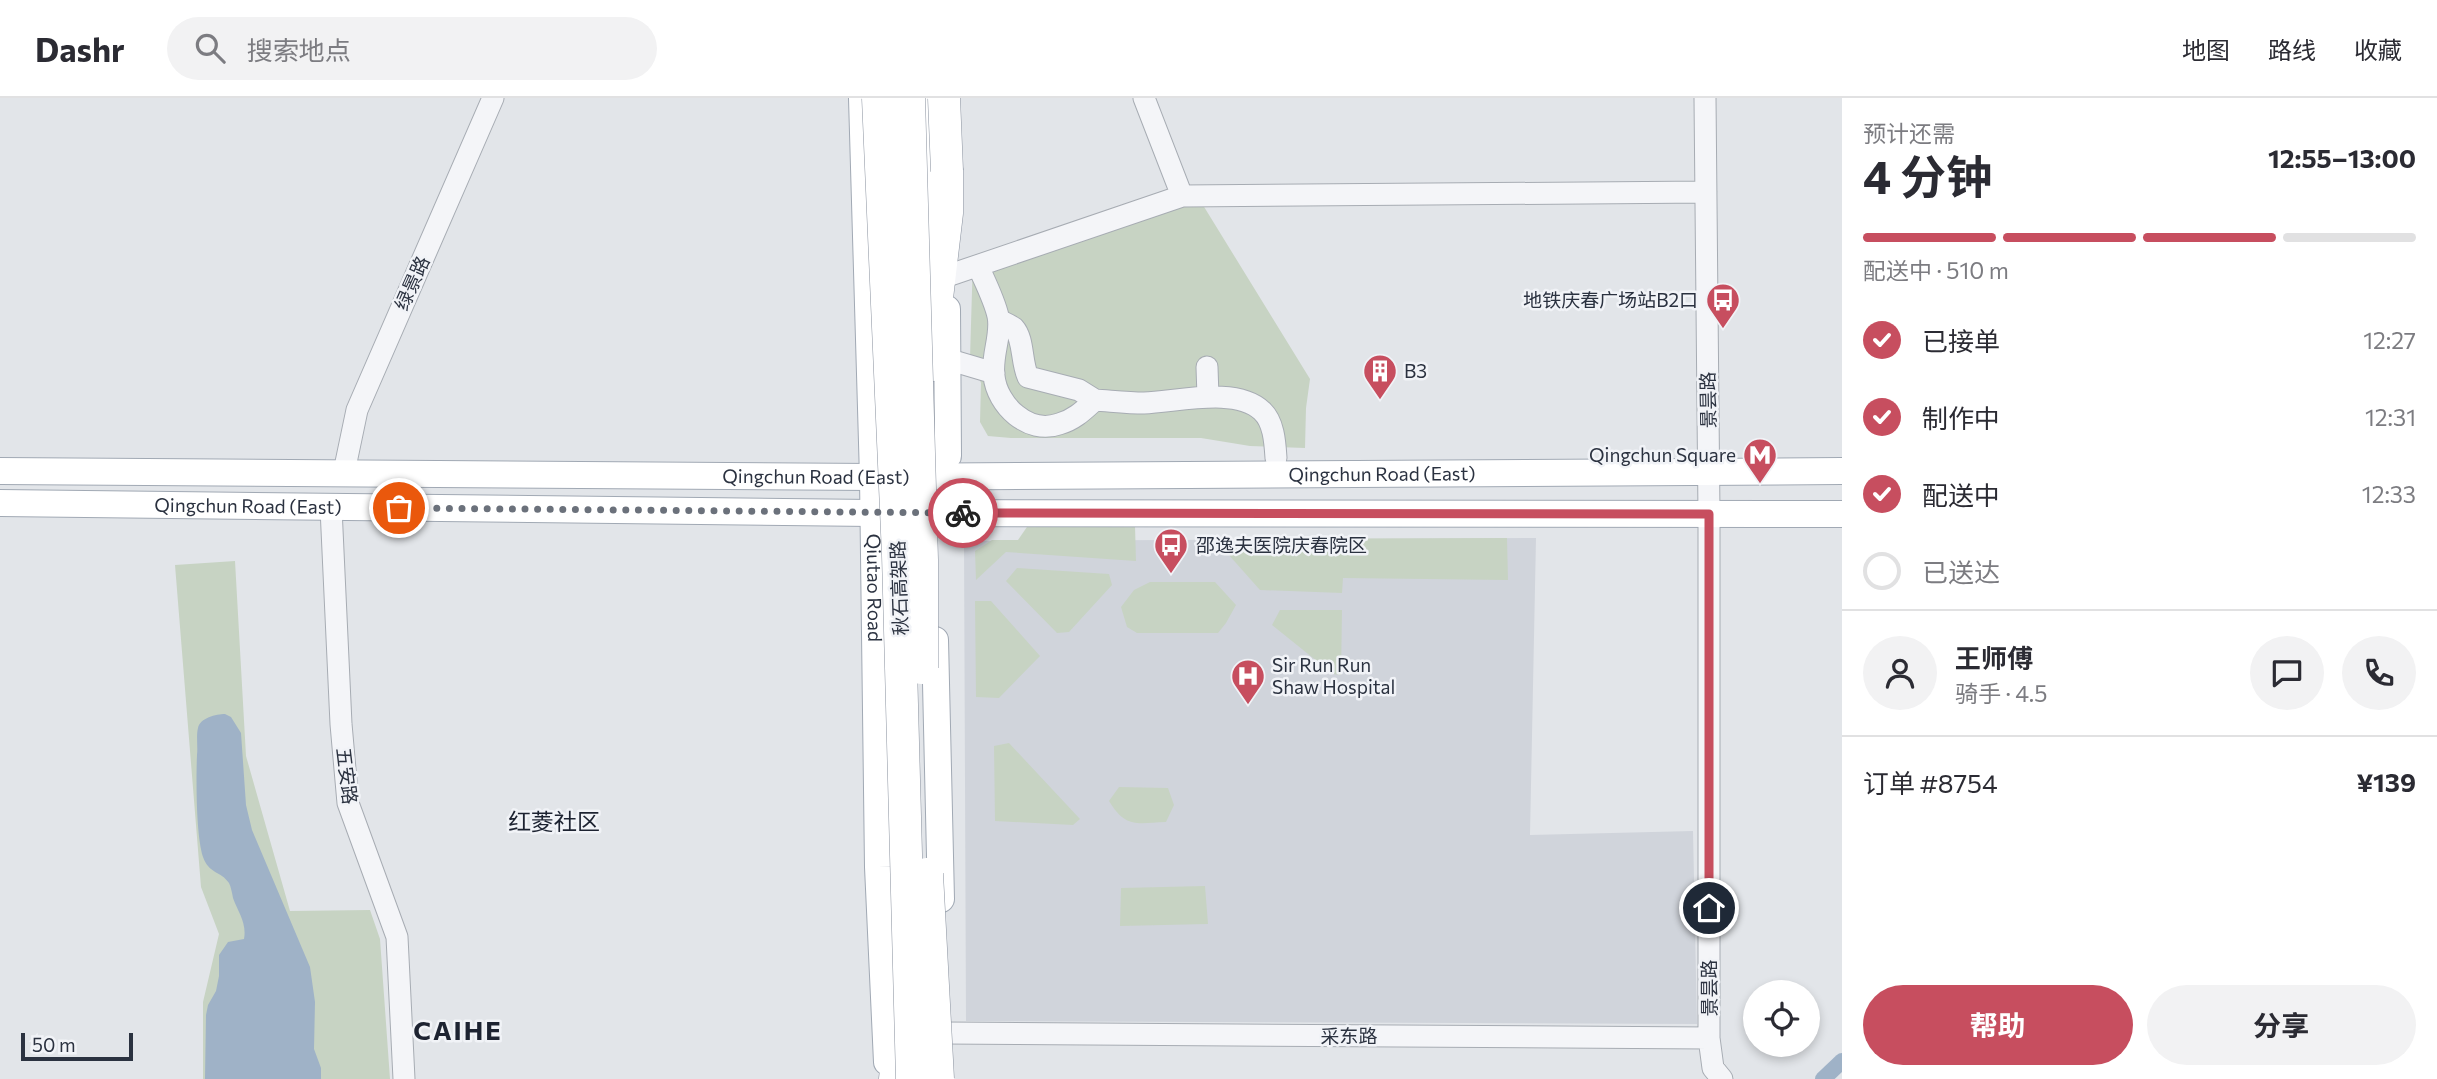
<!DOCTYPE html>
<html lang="zh">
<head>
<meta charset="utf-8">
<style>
  :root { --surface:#fff; --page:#f2f2f3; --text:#2b2b33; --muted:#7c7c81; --line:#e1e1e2; --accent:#c74e5f }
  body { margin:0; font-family:Commissioner,"Noto Sans SC",sans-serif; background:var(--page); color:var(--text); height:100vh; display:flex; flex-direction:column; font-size:26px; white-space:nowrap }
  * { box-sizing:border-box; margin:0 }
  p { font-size:23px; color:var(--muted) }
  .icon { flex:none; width:38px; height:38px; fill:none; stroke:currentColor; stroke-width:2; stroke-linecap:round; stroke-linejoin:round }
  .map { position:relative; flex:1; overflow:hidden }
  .sheet { display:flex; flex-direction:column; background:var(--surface); width:595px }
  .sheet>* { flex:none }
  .fabs { position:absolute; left:1743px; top:882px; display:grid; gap:14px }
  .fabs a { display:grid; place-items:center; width:77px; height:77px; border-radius:50%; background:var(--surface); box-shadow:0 4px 10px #0003; font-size:35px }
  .scale { position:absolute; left:21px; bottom:18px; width:112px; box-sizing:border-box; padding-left:7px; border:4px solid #2b3240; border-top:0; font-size:19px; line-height:24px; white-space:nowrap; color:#2b3240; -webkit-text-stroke:5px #f1f3f7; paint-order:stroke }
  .pin { position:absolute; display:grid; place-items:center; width:60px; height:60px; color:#fff; margin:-30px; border:4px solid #fff; border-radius:50%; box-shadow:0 2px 7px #0007 }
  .courier { position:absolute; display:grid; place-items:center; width:70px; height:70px; margin:-35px; border:5px solid #c74e5f; border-radius:50%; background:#fff; color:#222; box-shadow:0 2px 9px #0007 }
  .head em { font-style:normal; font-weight:700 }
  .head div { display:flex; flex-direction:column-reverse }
  .head { display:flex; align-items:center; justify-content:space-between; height:119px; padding:0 21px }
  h1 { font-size:46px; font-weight:700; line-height:52px }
  .bar { display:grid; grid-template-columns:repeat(4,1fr); gap:10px 7px; align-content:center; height:84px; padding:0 21px }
  .bar i { height:9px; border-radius:5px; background:var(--line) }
  .bar .selected { background:var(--accent) }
  .bar p { grid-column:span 4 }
  .line { display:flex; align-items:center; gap:18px; padding:0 21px; border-top:2px solid var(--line) }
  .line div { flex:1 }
  .round { display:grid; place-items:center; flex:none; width:74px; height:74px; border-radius:37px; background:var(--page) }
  ol { padding:0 21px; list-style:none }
  li { display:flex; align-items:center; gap:21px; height:77px }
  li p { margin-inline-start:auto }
  li .icon { padding:7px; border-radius:50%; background:var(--accent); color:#fff; stroke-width:4 }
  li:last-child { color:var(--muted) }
  li i { width:38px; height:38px; border:4px solid var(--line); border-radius:50% }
  .cta { display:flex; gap:14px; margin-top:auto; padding:14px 21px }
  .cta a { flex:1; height:80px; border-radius:42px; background:var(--accent); color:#fff; font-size:28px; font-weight:700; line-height:80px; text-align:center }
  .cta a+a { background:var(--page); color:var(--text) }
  header { display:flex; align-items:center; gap:42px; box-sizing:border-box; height:98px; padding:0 35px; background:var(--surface); border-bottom:2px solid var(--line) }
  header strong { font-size:33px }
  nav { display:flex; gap:38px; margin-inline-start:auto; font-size:24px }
  .search { width:490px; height:63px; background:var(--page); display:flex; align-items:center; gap:18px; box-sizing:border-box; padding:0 24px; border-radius:38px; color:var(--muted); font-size:26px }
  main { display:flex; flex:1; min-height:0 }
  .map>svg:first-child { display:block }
  .built { fill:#d0d4db }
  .green { fill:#c7d3c3 }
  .water { fill:#9fb2c7 }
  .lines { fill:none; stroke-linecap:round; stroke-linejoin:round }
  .canal { stroke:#9fb2c7; stroke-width:16 }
  .minor-casing { stroke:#a7acb3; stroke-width:23 }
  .major-casing { stroke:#a1a9b4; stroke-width:28 }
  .highway-casing { stroke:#8a929f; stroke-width:33 }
  .minor { stroke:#f4f5f8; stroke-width:21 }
  .major { stroke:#fff; stroke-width:26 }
  .highway { stroke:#fff; stroke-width:32 }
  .highway-bridge-casing { stroke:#8a929f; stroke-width:33; stroke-linecap:butt }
  .highway-bridge { stroke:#fff; stroke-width:32 }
  .done { stroke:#6b717b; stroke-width:7; stroke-dasharray:0 12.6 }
  .route { stroke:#c74e5f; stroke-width:9 }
  .labels { text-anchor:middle; stroke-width:5; stroke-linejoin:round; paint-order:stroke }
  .street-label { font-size:19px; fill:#2b3240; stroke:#f1f3f7 }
  .poi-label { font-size:19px; fill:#2b3240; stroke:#f1f3f7; text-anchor:start }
  .quarter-label { font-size:23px; fill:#1d2331; stroke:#f1f3f7 }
  .district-label { font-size:26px; font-weight:bold; letter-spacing:2px; fill:#1d2331; stroke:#f1f3f7 }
</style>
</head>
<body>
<header>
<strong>Dashr</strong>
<div class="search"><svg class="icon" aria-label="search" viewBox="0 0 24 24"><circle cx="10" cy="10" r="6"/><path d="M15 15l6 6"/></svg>搜索地点</div>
<nav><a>地图</a><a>路线</a><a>收藏</a></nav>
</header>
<main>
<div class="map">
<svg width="1842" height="981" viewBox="0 0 1842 981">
  <rect width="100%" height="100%" fill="#e2e5e9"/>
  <path class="built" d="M1536,440l-6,297 163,-4 4,193 -731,-3 -2,-480z"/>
  <path class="green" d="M1198,99l112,182 -4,29 -1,40 -55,-2 -49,-8h-190l-23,-2 -8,-14 1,-39 -11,-25 3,-101z
    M1029,426l106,2 1,35 -130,-9 -30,28 -1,-29 17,-11h26z
    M1507,440l1,42 -165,-2 -1,15 -82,-3 -32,-36v-15z
    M235,463l11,195 44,155 80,-1 10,29 10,140h-187v-77l16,-68 -18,-47 -26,-322z
    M1017,470l92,6 3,11 -43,47 -12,1 -51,-52z
    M1150,484h65l21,23 -10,18 -8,10h-81l-10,-6 -6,-20 13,-17z
    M975,503h16l49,55 -41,42 -23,-1z
    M1280,512h62l-1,65 -8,-1 -61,-49z
    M1009,645l71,76 -7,6 -78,-4 -1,-75z
    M1119,689l49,1 6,17 -8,17c-29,1 -40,7 -57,-21z
    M1205,788l3,38 -88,2 1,-38z"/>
  <path class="water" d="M225,616l6,3 10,16 5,72 6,25 58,137 5,35 -1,47 7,19v11h-116l1,-64 2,-10 8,-14 3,-15v-21l9,-13 16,-3c3,-16 -6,-27 -11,-41 -1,-5 -2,-11 -4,-15 -8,-12 -20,-9 -26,-26 -7,-22 -7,-78 -6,-102 1,-8 -1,-19 1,-27 2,-10 18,-14 27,-14z"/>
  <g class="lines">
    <path class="canal" d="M1823,981l19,-18"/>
    <g class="minor-casing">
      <path id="minor" d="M1144,0l38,98
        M1705,0l4,417v523l4,30 9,11
        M978,168c7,16 16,33 20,50 4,19 -7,40 -4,60 3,29 34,59 65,48 15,-4 25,-14 36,-24 16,1 33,3 49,3 33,-1 92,-17 118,8 12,11 13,32 14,47
        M947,178l235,-80 524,-4
        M999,222c4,2 11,5 15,8 10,11 7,34 14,49l51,13 16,10
        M957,264l37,11
        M1207,269l1,30
        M344,374l13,-62 136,-312
        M331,410l10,216 7,79 49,134 7,142
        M944,935l765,5"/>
    </g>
    <g class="major-casing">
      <g id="major">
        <path id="s1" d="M862,0l11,379 5,390 9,195"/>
        <path d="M927,0l4,93v57"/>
        <path id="s2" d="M0,373l873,6 969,-6"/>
        <path d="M931,378l17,-20 -1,-147"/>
        <path id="s3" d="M0,405l872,10 970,1"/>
        <path d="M935,542l6,259"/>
      </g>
    </g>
    <g class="highway-casing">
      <path id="highway" d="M929,268l18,-153v-42
        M895,981l6,-52"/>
    </g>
    <use href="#minor" class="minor"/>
    <use href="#major" class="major"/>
    <use href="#highway" class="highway"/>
    <g class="highway-bridge-casing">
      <path id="highway-bridge" d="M878,0l20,457 14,524
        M909,0l13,462v108
        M944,0l3,73
        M927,776l11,205"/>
    </g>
    <use href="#highway-bridge" class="highway-bridge"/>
  </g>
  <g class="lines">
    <path class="done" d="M399,410l564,5"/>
    <path class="route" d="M963,415l746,1v394"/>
  </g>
  <defs>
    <g id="bus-pin" transform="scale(1.75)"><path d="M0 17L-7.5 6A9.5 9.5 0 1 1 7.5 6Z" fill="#c74e5f" stroke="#f1f3f7"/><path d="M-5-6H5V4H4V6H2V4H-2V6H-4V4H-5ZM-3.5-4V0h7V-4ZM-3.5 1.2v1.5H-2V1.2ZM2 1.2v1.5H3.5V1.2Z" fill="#fff"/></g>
    <g id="building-pin" transform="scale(1.75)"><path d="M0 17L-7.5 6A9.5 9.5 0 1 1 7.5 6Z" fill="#c74e5f" stroke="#f1f3f7"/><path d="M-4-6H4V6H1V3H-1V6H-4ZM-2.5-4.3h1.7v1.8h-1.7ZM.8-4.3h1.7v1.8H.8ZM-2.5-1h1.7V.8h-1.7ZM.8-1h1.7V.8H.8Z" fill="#fff"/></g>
    <g id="metro-pin" transform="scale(1.75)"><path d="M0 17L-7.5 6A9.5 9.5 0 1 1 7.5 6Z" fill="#c74e5f" stroke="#f1f3f7"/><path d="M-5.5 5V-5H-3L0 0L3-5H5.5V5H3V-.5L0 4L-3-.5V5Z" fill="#fff"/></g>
    <g id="hospital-pin" transform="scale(1.75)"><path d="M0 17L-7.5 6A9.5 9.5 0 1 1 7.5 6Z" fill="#c74e5f" stroke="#f1f3f7"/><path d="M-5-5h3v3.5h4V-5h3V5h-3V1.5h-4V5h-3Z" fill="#fff"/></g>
  </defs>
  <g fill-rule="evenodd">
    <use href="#bus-pin" x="1723" y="202"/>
    <use href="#building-pin" x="1380" y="273"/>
    <use href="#metro-pin" x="1760" y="357"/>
    <use href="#bus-pin" x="1171" y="447"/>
    <use href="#hospital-pin" x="1248" y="578"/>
  </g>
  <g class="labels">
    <g class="street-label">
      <text transform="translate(412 185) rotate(-66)" y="7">绿景路</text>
      <text transform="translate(1708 302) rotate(-91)" y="7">景昙路</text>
      <text dy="7" stroke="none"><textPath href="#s2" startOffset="1382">Qingchun Road (East)</textPath></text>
      <text dy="7" stroke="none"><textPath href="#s2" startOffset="816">Qingchun Road (East)</textPath></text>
      <text dy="7" stroke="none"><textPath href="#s3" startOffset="248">Qingchun Road (East)</textPath></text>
      <text transform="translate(899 490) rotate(-92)" y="7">秋石高架路</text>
      <text dy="7" stroke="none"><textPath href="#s1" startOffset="490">Qiutao Road</textPath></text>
      <text transform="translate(347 678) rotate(83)" y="7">五安路</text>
      <text transform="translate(1709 890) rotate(-90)" y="7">景昙路</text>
      <text x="1349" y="945">采东路</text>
    </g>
    <g class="poi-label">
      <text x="1698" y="209" text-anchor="end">地铁庆春广场站B2口</text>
      <text x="1404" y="280">B3</text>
      <text x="1736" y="364" text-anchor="end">Qingchun Square</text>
      <text x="1196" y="454">邵逸夫医院庆春院区</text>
      <text x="1272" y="574">Sir Run Run<tspan x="1272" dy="22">Shaw Hospital</tspan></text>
    </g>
    <g class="quarter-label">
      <text x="554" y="732">红菱社区</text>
    </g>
    <g class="district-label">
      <text x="458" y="942">CAIHE</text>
    </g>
  </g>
</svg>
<div class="fabs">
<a><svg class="icon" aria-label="locate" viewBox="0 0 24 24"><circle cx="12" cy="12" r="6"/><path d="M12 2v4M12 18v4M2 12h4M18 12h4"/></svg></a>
</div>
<div class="scale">50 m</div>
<div class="pin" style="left:399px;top:410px;background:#ea580c"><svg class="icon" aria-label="bag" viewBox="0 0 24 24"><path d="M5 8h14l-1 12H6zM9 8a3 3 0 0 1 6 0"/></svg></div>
<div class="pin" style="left:1709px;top:810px;background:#1f2937"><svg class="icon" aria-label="home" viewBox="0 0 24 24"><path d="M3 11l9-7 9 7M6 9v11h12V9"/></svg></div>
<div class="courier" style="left:963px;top:415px"><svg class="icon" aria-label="bike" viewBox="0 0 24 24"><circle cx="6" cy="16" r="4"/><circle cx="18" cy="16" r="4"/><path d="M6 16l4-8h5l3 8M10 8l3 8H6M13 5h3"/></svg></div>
</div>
<section class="sheet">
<div class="head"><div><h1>4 分钟</h1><p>预计还需</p></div><em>12:55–13:00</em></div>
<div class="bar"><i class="selected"></i><i class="selected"></i><i class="selected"></i><i></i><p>配送中 · 510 m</p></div>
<ol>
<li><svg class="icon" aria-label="check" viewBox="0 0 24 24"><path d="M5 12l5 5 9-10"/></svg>已接单<p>12:27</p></li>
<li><svg class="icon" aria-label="check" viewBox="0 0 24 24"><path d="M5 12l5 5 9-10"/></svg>制作中<p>12:31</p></li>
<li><svg class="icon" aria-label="check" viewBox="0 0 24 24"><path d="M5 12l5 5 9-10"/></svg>配送中<p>12:33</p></li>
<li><i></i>已送达</li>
</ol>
<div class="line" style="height:126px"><a class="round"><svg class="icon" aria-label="person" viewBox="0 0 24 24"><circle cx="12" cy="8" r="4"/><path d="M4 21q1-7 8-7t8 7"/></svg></a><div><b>王师傅</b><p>骑手 · 4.5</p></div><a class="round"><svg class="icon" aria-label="chat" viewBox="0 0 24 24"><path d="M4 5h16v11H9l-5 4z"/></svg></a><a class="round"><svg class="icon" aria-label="phone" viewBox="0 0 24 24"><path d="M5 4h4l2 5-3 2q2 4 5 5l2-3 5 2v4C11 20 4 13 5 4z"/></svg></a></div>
<div class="line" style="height:91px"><div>订单 #8754</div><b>¥139</b></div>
<div class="cta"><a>帮助</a><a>分享</a></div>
</section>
</main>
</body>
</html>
